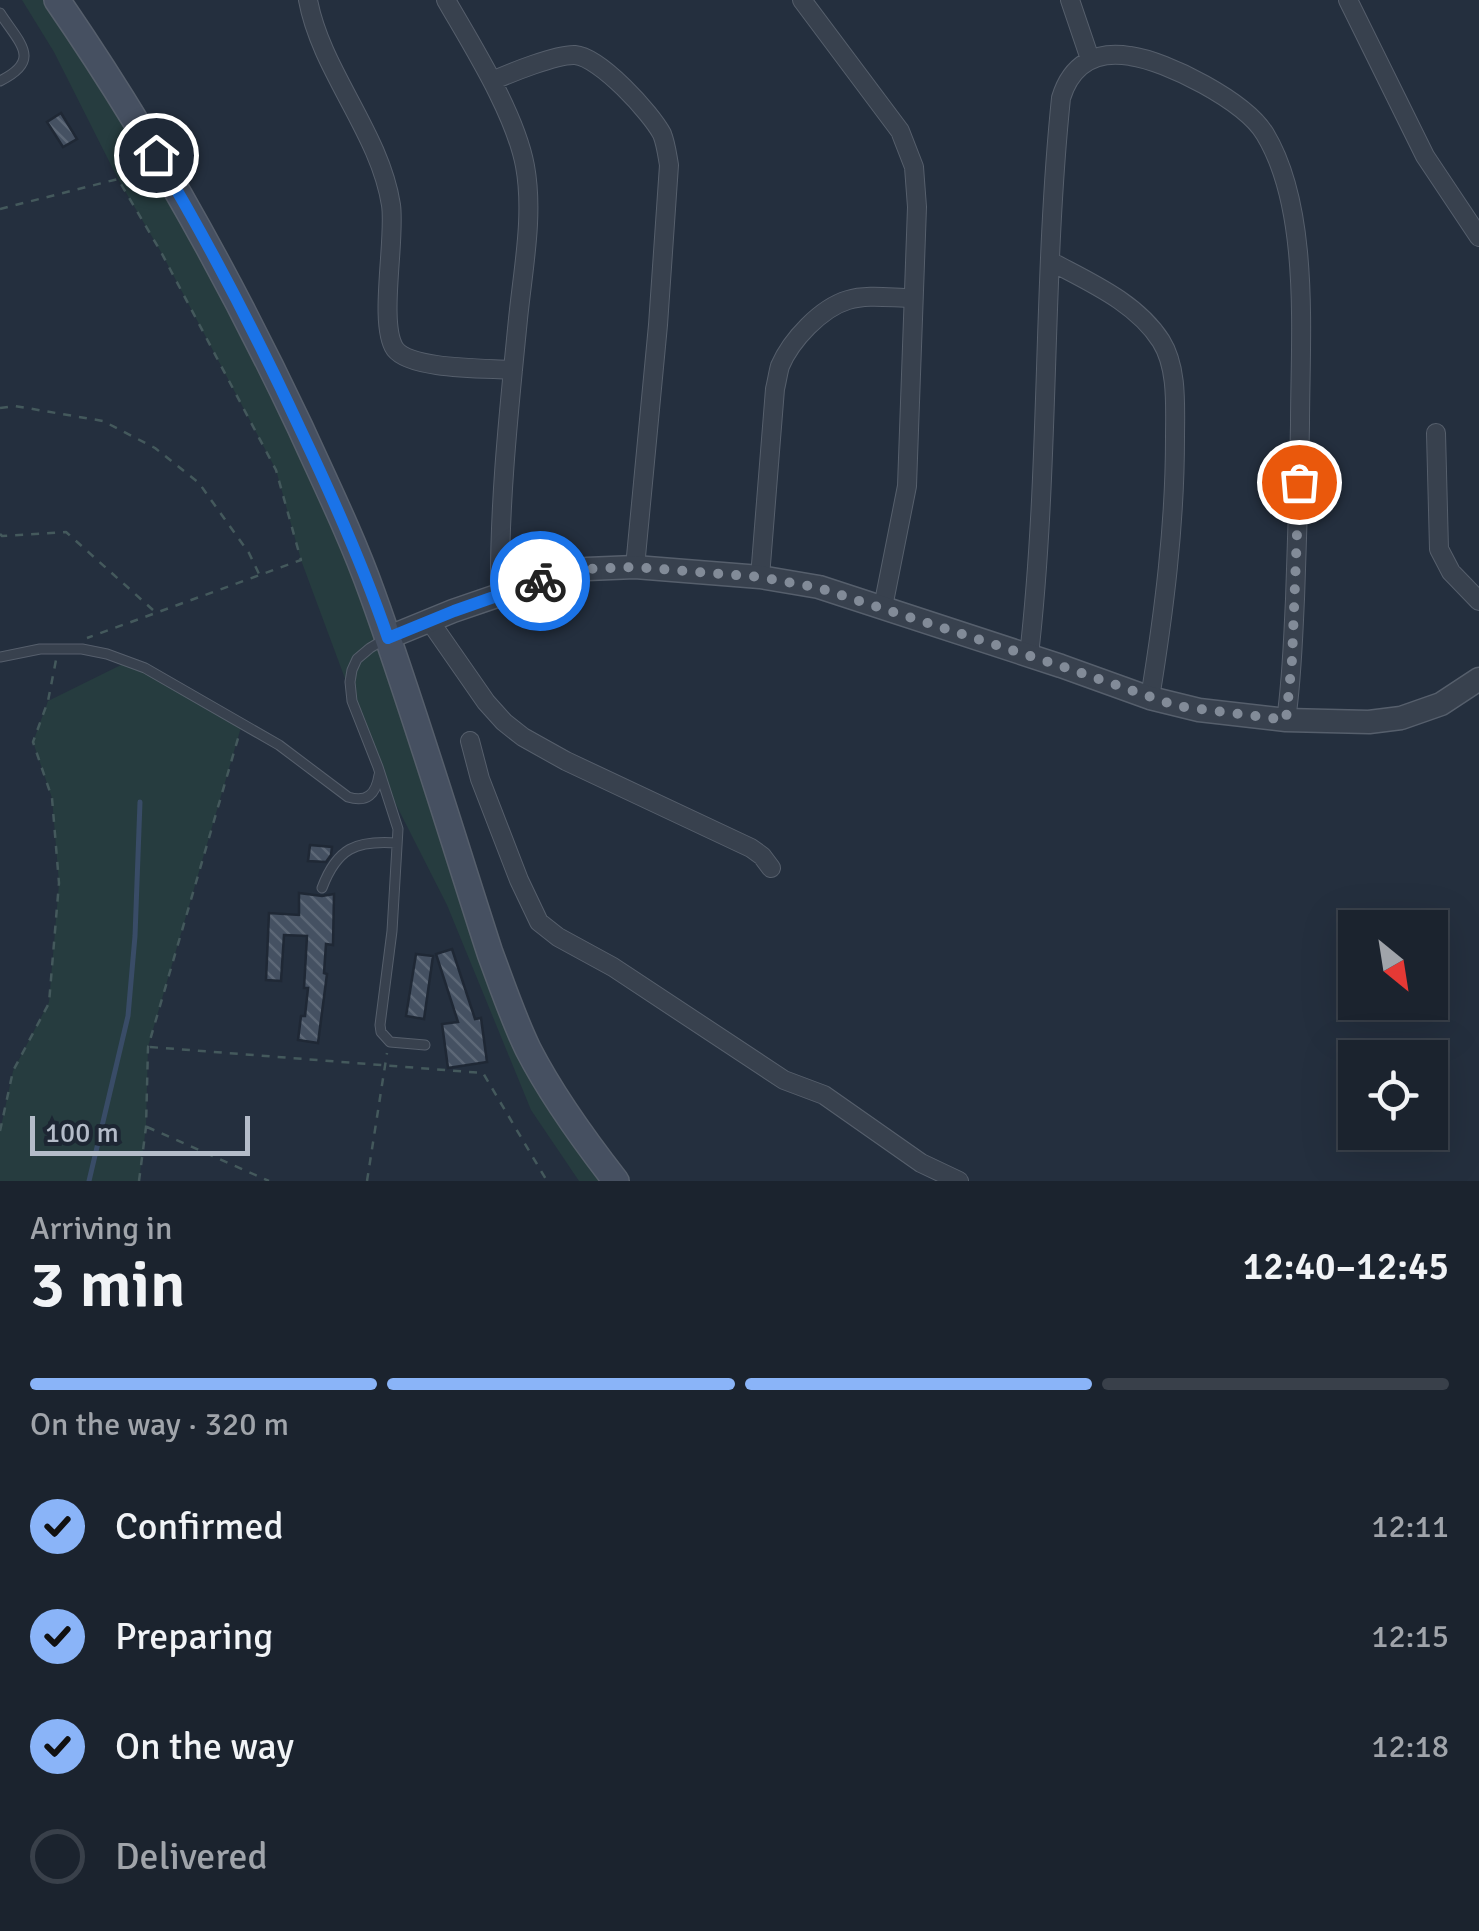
<!DOCTYPE html>
<html lang="en">
<head>
<meta charset="utf-8">
<style>
  :root { --surface:#1b232e; --page:#282f3a; --text:#f1f3f6; --muted:#a0a4aa; --line:#39404a; --accent:#8ab4f8 }
  body { margin:0; font-family:Signika,sans-serif; background:var(--page); color:var(--text); height:100vh; display:flex; flex-direction:column; font-size:38px; white-space:nowrap }
  * { box-sizing:border-box; margin:0 }
  p { font-size:32px; color:var(--muted) }
  .icon { flex:none; width:55px; height:55px; fill:none; stroke:currentColor; stroke-width:2; stroke-linecap:round; stroke-linejoin:round }
  .map { position:relative; height:1181px; overflow:hidden }
  .panel { display:flex; flex-direction:column; background:var(--surface); flex:1 }
  .panel>* { flex:none }
  .needle { width:65px; rotate:150deg }
  .fabs { position:absolute; left:1338px; top:910px; display:grid; gap:20px }
  .fabs a { display:grid; place-items:center; width:110px; height:110px; border-radius:0px; background:var(--surface); box-shadow:0 10px 40px #0002,0 0 0 2px var(--line); font-size:50px }
  .scale { position:absolute; left:30px; bottom:25px; width:220px; box-sizing:border-box; padding-left:10px; border:5px solid #b4bcc9; border-top:0; font-size:28px; line-height:35px; white-space:nowrap; color:#b4bcc9; -webkit-text-stroke:8px #1d2633; paint-order:stroke }
  .pin { position:absolute; display:grid; place-items:center; width:85px; height:85px; color:#fff; margin:-42px; border:5px solid #fff; border-radius:50%; box-shadow:0 2px 10px #0007 }
  .courier { position:absolute; display:grid; place-items:center; width:100px; height:100px; margin:-50px; border:8px solid #1a73e8; border-radius:50%; background:#fff; color:#222; box-shadow:0 2px 12px #0007 }
  .overview em { font-style:normal; font-weight:600 }
  .overview div { display:flex; flex-direction:column-reverse }
  .overview { display:flex; align-items:center; justify-content:space-between; height:170px; padding:0 30px }
  h1 { font-size:65px; font-weight:600; line-height:75px }
  .bar { display:grid; grid-template-columns:repeat(4,1fr); gap:15px 10px; align-content:center; height:120px; padding:0 30px }
  .bar i { height:12px; border-radius:8px; background:var(--line) }
  .bar .on { background:var(--accent) }
  .bar p { grid-column:span 4 }
  ol { padding:0 30px; list-style:none }
  li { display:flex; align-items:center; gap:30px; height:110px }
  li p { margin-inline-start:auto }
  li .icon { padding:10px; border-radius:50%; background:var(--accent); color:#111; stroke-width:4 }
  li:last-child { color:var(--muted) }
  li i { width:55px; height:55px; border:5px solid var(--line); border-radius:50% }
  .map>svg:first-child { display:block }
  .grass { fill:#263c3f }
  .lines { fill:none; stroke-linecap:round; stroke-linejoin:round }
  .stream { stroke:#394c67; stroke-width:5 }
  .building { fill:url(#building-back-hatch); stroke:#1f2835; stroke-width:2.5 }
  .service-casing { stroke:#565f6c; stroke-width:11 }
  .minor-casing { stroke:#565f6c; stroke-width:20 }
  .tertiary-casing { stroke:#565f6c; stroke-width:25 }
  .secondary-casing { stroke:#565f6c; stroke-width:28 }
  .path { stroke:#44595c; stroke-width:2.5; stroke-dasharray:8 8; stroke-linecap:butt }
  .service { stroke:#38414e; stroke-width:9 }
  .minor { stroke:#38414e; stroke-width:18 }
  .tertiary { stroke:#38414e; stroke-width:22 }
  .secondary { stroke:#465061; stroke-width:25 }
  .done { stroke:#828b98; stroke-width:10; stroke-dasharray:0 18 }
  .route { stroke:#1a73e8; stroke-width:12 }
</style>
</head>
<body>
<div class="map">
<svg width="1479" height="1181" viewBox="0 0 1479 1181">
  <defs>
    <pattern id="building-back-hatch" width="6" height="6" patternUnits="userSpaceOnUse" patternTransform="scale(2.5)"><rect width="6" height="6" fill="#455162"/><path d="M-1 5l2 2M0 0l6 6M5-1l2 2" fill="none" stroke="#5d6877"/></pattern>
  </defs>
  <rect width="100%" height="100%" fill="#242f3e"/>
  <path class="grass" d="M22,0h35l267,479 188,532 104,170h-37l-48,-71 -84,-205 -67,-132 -79,-213 -25,-90 -115,-218 -43,-73 -64,-127z
    M129,661l113,63 -94,323 -2,80 -7,54h-139v-50l13,-60 36,-69 10,-119 -7,-85 -19,-56 15,-41z"/>
  <g class="lines">
    <path class="stream" d="M89,1181l39,-165 7,-80 5,-134"/>
  </g>
  <path class="building" d="M61,113l16,26 -14,8 -16,-25z
    M310,845l22,2 -1,8 -5,7 -18,-1z
    M299,893l23,3 12,-2 -1,51 -7,-1 -2,29 3,1 -9,69 -20,-3 3,-24h4l3,-28h-4l3,-52 -23,-1 -3,46 -15,-1 3,-67 30,2z
    M452,949l23,70 6,-1 6,44 -39,6 -6,-44 16,-2 -22,-68z
    M416,954l17,2 -9,63 -18,-3z"/>
  <g class="lines">
    <g class="service-casing">
      <path id="service" d="M0,13c19,30 43,47 0,68
        M385,639l-15,9 -13,11 -5,11 -2,12 2,19 26,66 20,62 -6,102 -12,94 1,7 9,10 35,3
        M0,657l40,-8h42l25,5 38,14 134,77 69,52c19,6 28,-3 31,-22
        M322,888c15,-40 34,-48 75,-45"/>
    </g>
    <g class="minor-casing">
      <path id="minor" d="M308,0c13,71 72,133 83,205 5,34 -13,119 4,144 16,21 92,19 118,21
        M446,0c27,47 69,113 79,166 9,49 -2,103 -7,153 -9,91 -19,182 -18,275
        M802,0l98,131 14,36 3,40 -10,279 -24,121
        M1070,0l20,59
        M1348,0l77,156 54,81
        M492,81c18,-8 65,-27 83,-26 25,2 76,58 87,79 4,10 5,20 7,31l-11,160 -23,242
        M1050,261c39,21 86,41 111,80 17,27 14,66 14,97 0,88 -11,174 -25,260
        M1436,433l3,116 12,23 28,29
        M760,577l15,-188c2,-8 3,-16 5,-23 11,-26 41,-58 68,-66 19,-6 44,-2 64,-2
        M429,620l57,82 18,20 19,15 43,24 185,87 11,8 9,12
        M1029,655c21,-185 13,-372 32,-557 10,-33 34,-48 69,-42 37,5 115,45 135,78 46,76 35,204 35,290 -1,59 -3,117 -5,175 -2,40 -3,81 -9,121
        M470,741l10,38 39,101 20,42 19,15 55,30 171,113 40,15 97,68 38,18"/>
    </g>
    <g class="tertiary-casing">
      <path id="tertiary" d="M387,638l66,-27 102,-35 32,-7 48,-2 125,10 59,10 242,79 89,32 49,12 87,10 83,2 32,-4 40,-14 38,-25"/>
    </g>
    <g class="secondary-casing">
      <path id="secondary" d="M57,0c93,135 173,279 243,427 25,55 52,110 72,166 43,119 79,240 118,360 12,32 23,65 38,96 24,47 56,91 88,132"/>
    </g>
    <path class="path" d="M0,209l118,-30 43,73 115,218 25,90 -214,78
      M0,408l15,-2 88,15 52,27 44,35 50,70 10,21
      M0,534l2,2 64,-4 87,78
      M150,1047l333,26 64,108
      M147,1127l122,54
      M0,1131l13,-60 36,-68 10,-120 -7,-85 -19,-56 15,-41 8,-41
      M139,1181l7,-54 2,-80 91,-312
      M367,1181l20,-128"/>
    <use href="#service" class="service"/>
    <use href="#minor" class="minor"/>
    <use href="#tertiary" class="tertiary"/>
    <use href="#secondary" class="secondary"/>
  </g>
  <g class="lines">
    <path class="done" d="M540,581l47,-12 48,-2 125,10 59,11 242,78 116,40 109,14 6,-60 7,-178"/>
    <path class="route" d="M156,155c54,90 102,183 146,278 32,67 62,135 86,205l66,-27 86,-30"/>
  </g>
</svg>
<div class="fabs">
<a><svg class="needle" viewBox="-14 -14 28 28"><path d="M0-13l5 13h-10z" fill="#e53935"/><path d="M0 13l5-13h-10z" fill="#a0a4aa"/></svg></a>
<a><svg class="icon" aria-label="locate" viewBox="0 0 24 24"><circle cx="12" cy="12" r="6"/><path d="M12 2v4M12 18v4M2 12h4M18 12h4"/></svg></a>
</div>
<div class="scale">100 m</div>
<div class="pin" style="left:1299px;top:482px;background:#ea580c"><svg class="icon" aria-label="bag" viewBox="0 0 24 24"><path d="M5 8h14l-1 12H6zM9 8a3 3 0 0 1 6 0"/></svg></div>
<div class="pin" style="left:156px;top:155px;background:#1f2937"><svg class="icon" aria-label="home" viewBox="0 0 24 24"><path d="M3 11l9-7 9 7M6 9v11h12V9"/></svg></div>
<div class="courier" style="left:540px;top:581px"><svg class="icon" aria-label="bike" viewBox="0 0 24 24"><circle cx="6" cy="16" r="4"/><circle cx="18" cy="16" r="4"/><path d="M6 16l4-8h5l3 8M10 8l3 8H6M13 5h3"/></svg></div>
</div>
<section class="panel">
<div class="overview"><div><h1>3 min</h1><p>Arriving in</p></div><em>12:40–12:45</em></div>
<div class="bar"><i class="on"></i><i class="on"></i><i class="on"></i><i></i><p>On the way · 320 m</p></div>
<ol>
<li><svg class="icon" aria-label="check" viewBox="0 0 24 24"><path d="M5 12l5 5 9-10"/></svg>Confirmed<p>12:11</p></li>
<li><svg class="icon" aria-label="check" viewBox="0 0 24 24"><path d="M5 12l5 5 9-10"/></svg>Preparing<p>12:15</p></li>
<li><svg class="icon" aria-label="check" viewBox="0 0 24 24"><path d="M5 12l5 5 9-10"/></svg>On the way<p>12:18</p></li>
<li><i></i>Delivered</li>
</ol>
</section>
</body>
</html>
